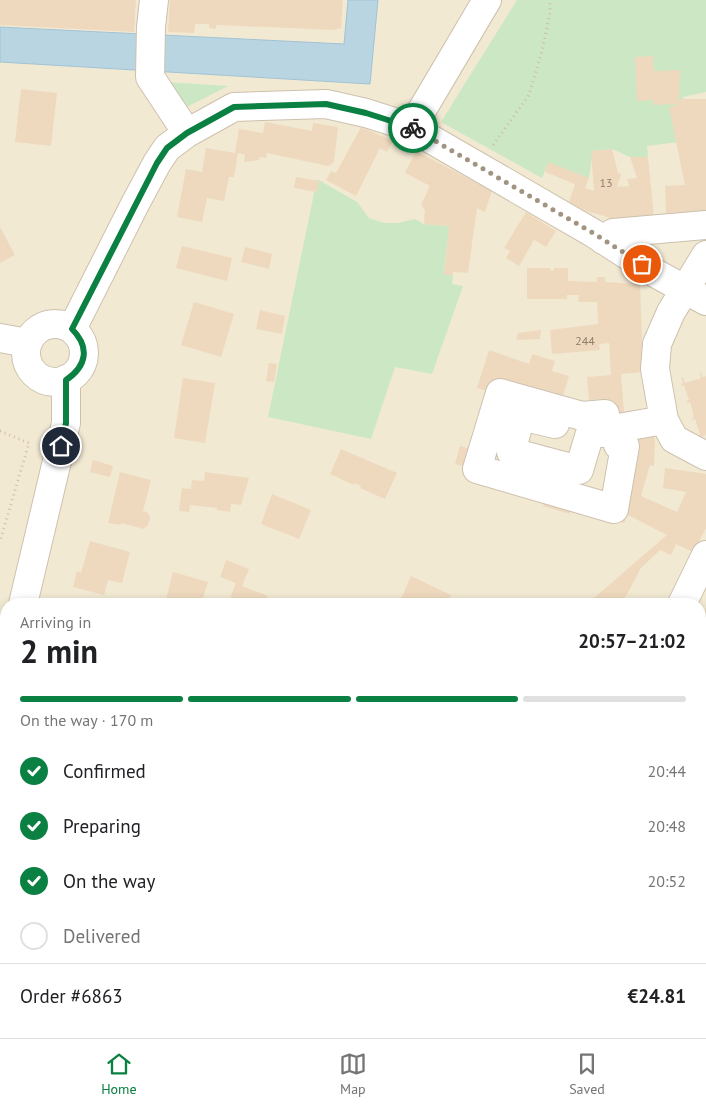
<!DOCTYPE html>
<html lang="en">
<head>
<meta charset="utf-8">
<style>
  :root { --surface:#fff; --page:#f2f2f2; --text:#202124; --muted:#757577; --line:#e0e0e0; --accent:#0b8043 }
  body { margin:0; font-family:"PT Sans",sans-serif; background:var(--page); color:var(--text); height:100vh; display:flex; flex-direction:column; font-size:19px; white-space:nowrap }
  * { box-sizing:border-box; margin:0 }
  p { font-size:16px; color:var(--muted) }
  .icon { flex:none; width:28px; height:28px; fill:none; stroke:currentColor; stroke-width:2; stroke-linecap:round; stroke-linejoin:round }
  .map { position:relative; flex:1; overflow:hidden }
  .panel { position:absolute; left:0px; top:598px; width:706px; height:441px; display:flex; flex-direction:column; background:var(--surface); border-radius:20px 20px 0 0; box-shadow:0 2px 8px #0003 }
  .panel>* { flex:none }
  .pin { position:absolute; display:grid; place-items:center; width:42px; height:42px; color:#fff; margin:-21px; border:2px solid #fff; border-radius:50%; box-shadow:0 1px 5px #0007 }
  .courier { position:absolute; display:grid; place-items:center; width:50px; height:50px; margin:-25px; border:4px solid #0b8043; border-radius:50%; background:#fff; color:#222; box-shadow:0 1px 6px #0007 }
  .headline em { font-style:normal; font-weight:800 }
  .headline div { display:flex; flex-direction:column-reverse }
  .headline { display:flex; align-items:center; justify-content:space-between; height:85px; padding:0 20px }
  h1 { font-size:32px; font-weight:800; line-height:38px }
  .bar { display:grid; grid-template-columns:repeat(4,1fr); gap:8px 5px; align-content:center; height:60px; padding:0 20px }
  .bar i { height:6px; border-radius:4px; background:var(--line) }
  .bar .active { background:var(--accent) }
  .bar p { grid-column:span 4 }
  .line { display:flex; align-items:center; gap:12px; padding:0 20px; border-top:1px solid var(--line) }
  .line div { flex:1 }
  ol { padding:0 20px; list-style:none }
  li { display:flex; align-items:center; gap:15px; height:55px }
  li p { margin-inline-start:auto }
  li .icon { padding:5px; border-radius:50%; background:var(--accent); color:#fff; stroke-width:4 }
  li:last-child { color:var(--muted) }
  li i { width:28px; height:28px; border:2px solid var(--line); border-radius:50% }
  .menu { display:flex; justify-content:space-around; align-items:center; height:70px; border-top:1px solid var(--line); background:var(--surface); font-size:14px; color:var(--muted) }
  .menu a { display:grid; justify-items:center; gap:2px }
  .menu .active { color:var(--accent) }
  .map>svg:first-child { display:block }
  .residential { fill:#f2e9d3; fill-rule:evenodd }
  .education { fill:#f3e1f7 }
  .green { fill:#cce7c4 }
  .water { fill:#bad5e2; stroke:#a1c3d4 }
  .building { fill:#eed9be }
  .lines { fill:none; stroke-linecap:round; stroke-linejoin:round }
  .minor-casing { stroke:#cdc1ae; stroke-width:30 }
  .path { stroke:#d3bda1; stroke-width:3; stroke-dasharray:1 4; stroke-linecap:butt }
  .minor { stroke:#fff; stroke-width:28 }
  .done { stroke:#a19481; stroke-width:5; stroke-dasharray:0 9 }
  .route { stroke:#0b8043; stroke-width:6 }
  .labels { text-anchor:middle; stroke-width:4; stroke-linejoin:round; paint-order:stroke }
  .number-label { font-size:12px; fill:#907e68 }
</style>
</head>
<body>
<div class="map">
<svg width="706" height="1038" viewBox="0 0 706 1038">
  <rect width="100%" height="100%" fill="#faf6e4"/>
  <path class="residential" d="M0,0h706v1038h-706zM6,604h694v428h-694z"/>
  <path class="education" d="M136,1032l79,1 17,5h-99z"/>
  <path class="green" d="M517,0h189v92l-23,5 5,44 -41,5 1,11h-18l-18,-8 -19,2 -4,27 -41,-15 -6,15 -101,-56z
    M166,82l62,4 -43,22z
    M317,179l40,23 12,16 15,5h14l17,-4 9,5 25,2 -5,48 9,1 -1,9 11,2 -31,88 -37,-7 -24,72 -103,-22z"/>
  <path class="water" d="M348,0h30l-8,84 -370,-22v-35l344,17z"/>
  <path class="building" d="M0,0h136l-2,32 -134,-7z
    M170,0h173l-2,28 -7,2 -118,-5v4l-7,-1v-4h-14l-1,9 -26,-1z
    M653,56l1,15 26,-1 -1,34 1,-5h26v113l-40,1 -1,-27 20,-1 -16,-78 10,-3 -25,1 -1,-5 -16,1 -2,-44z
    M21,89l36,4 -6,53 -36,-4z
    M265,122l47,9 1,-8 25,4 -4,35 -6,4 -61,-13 -1,5 -7,-1v3l-15,2 1,-7 -7,-2 -4,24h-5l-5,24 -17,-3 -5,24 -25,-5 9,-48 16,3 4,-24 29,5 4,-24 24,4z
    M361,127l32,14 -6,11 -7,-4 -24,48 -30,-16 5,-9 5,2z
    M612,149l6,24 3,1 -4,13 12,-1 -2,-7 10,-1 -7,-21h18l6,60 -40,2 -28,-8 -17,-9 6,-18 -30,-12 3,-10 41,16 -4,10 9,3 -3,-40z
    M416,151l76,40 -7,21 -8,-4 -9,65 -15,-1v3h-9l5,-49 -25,-2 1,-14 -4,-5 9,-19 -25,-13z
    M296,177l23,4 -2,11 -23,-4z
    M526,212l30,19 -10,16 -12,-7 -15,26 -13,-8 4,-7 -6,-3z
    M0,227l15,28 -15,8z
    M182,246l50,12 -5,23 -51,-13z
    M245,247l27,7 -3,15 -28,-7z
    M527,268h23v2l4,1v-3h14v13l29,1v-5h8v5l35,2 3,88 -22,2 3,38 -19,2 -1,-15 -15,1 -2,-23 24,-2 -2,-32 -10,1 1,6 -48,4 -2,-24 48,-6 -1,-22h-19l1,-7h-12v4h-40z
    M194,302l40,12 -13,43 -40,-12z
    M260,310l25,6 -3,18 -26,-5z
    M541,330l-1,9 -24,1 2,-7z
    M489,350l40,14 3,-10 23,7 -3,10 17,5 -11,35 -81,-23z
    M269,363l8,1 -3,18 -8,-1z
    M700,372h1l2,5 3,-1v59l-4,1 1,2 -2,1 -1,-3 -2,2 -1,-2 3,-1 -5,-16 -3,1v-2l2,-1 -4,-15 -3,1 -1,-2 3,-1 -5,-15 -3,1v-2l2,-1 -1,-5 1,-1 2,6 16,-5z
    M183,378l32,5 -10,60 -31,-5z
    M620,433l32,2 2,2 1,5 -1,24 -4,-1 -9,31 36,16 9,-20 -23,-4 2,-20 41,6v54l-13,24 -17,-8 -5,11 -11,-5 -19,18 -15,28 -9,8h-30l80,-69 -39,-20 -4,8 -12,-6 -40,-11 -2,8 -27,-8 5,-16 66,19z
    M460,446l22,6 -5,17 -22,-5z
    M341,449l56,24 -12,26 -25,-11 1,-2 -6,-3 -1,2 -24,-11z
    M93,460l20,6 -3,11 -20,-5z
    M120,472l31,8 -8,31 5,2 2,5 -2,7 -4,4 -23,-6v2l-13,-2z
    M205,472l44,6 -8,27 -10,-1 -1,8 -13,-2v-2l-27,-3 -1,7 -10,-1 3,-23 9,1 1,-9 12,1z
    M272,494l39,16 -12,29 -38,-15z
    M90,541l40,11 -8,31 -14,-3 -4,15 -31,-8 4,-16 4,2z
    M226,560l23,9 -7,17 26,10 -4,8h-36l8,-21 -16,-6z
    M173,572l35,10 -7,22 -36,-1z
    M411,576l40,19 -4,9h-40v-2l-6,-3z
    M706,609v102l-6,-9v-81z
    M706,806v41l-6,-3v-21z
    M0,961l6,2v45l-6,-3z
    M57,1032h54l-2,6h-35l-4,-2 -2,2z
    M638,1032h20l6,4 -1,2h-17z
    M675,1032h25l-2,6h-25z"/>
  <g class="lines">
    <g class="minor-casing">
      <path id="minor" d="M154,0l-3,27 -1,50 37,56
        M410,127l12,-17 65,-110
        M603,240l10,-7 93,-8
        M706,255l-35,57 -14,32 -2,25 9,51 10,19 32,17
        M26 353a29 29 0 1 1 58 0a29 29 0 1 1-58 0Z
        M72,329l62,-123 23,-43 10,-15 20,-15 47,-26 92,-3 40,9 44,14 183,106 62,40 51,28
        M0,338l28,5
        M500,393l82,23 23,-2 -15,19h30l-2,12 7,1 -11,63 -137,-40z
        M555,424l-34,-8 -10,36 68,18 11,-37
        M601,431l63,-11
        M23,604l43,-181v-44
        M682,604l24,-49
        M0,684l6,-22
        M700,730l6,9
        M497,1038l2,-6"/>
    </g>
    <path class="path" d="M493,145l36,-50 13,-44 8,-38v-13
      M0,431l29,12 -29,98
      M0,626l6,2
      M0,744l6,-23
      M0,934l6,3
      M225,1032l15,6
      M116,1038l3,-6"/>
    <use href="#minor" class="minor"/>
  </g>
  <g class="lines">
    <path class="done" d="M413,128l180,105 49,31"/>
    <path class="route" d="M61,446l5,-23v-43c21,-14 24,-33 6,-51l85,-166 10,-15 20,-15 47,-26 92,-3 40,9 47,15"/>
  </g>
  <g class="labels">
    <g class="number-label">
      <text x="606" y="187">13</text>
      <text x="585" y="345">244</text>
    </g>
  </g>
</svg>
<div class="pin" style="left:642px;top:264px;background:#ea580c"><svg class="icon" aria-label="bag" viewBox="0 0 24 24"><path d="M5 8h14l-1 12H6zM9 8a3 3 0 0 1 6 0"/></svg></div>
<div class="pin" style="left:61px;top:446px;background:#1f2937"><svg class="icon" aria-label="home" viewBox="0 0 24 24"><path d="M3 11l9-7 9 7M6 9v11h12V9"/></svg></div>
<div class="courier" style="left:413px;top:128px"><svg class="icon" aria-label="bike" viewBox="0 0 24 24"><circle cx="6" cy="16" r="4"/><circle cx="18" cy="16" r="4"/><path d="M6 16l4-8h5l3 8M10 8l3 8H6M13 5h3"/></svg></div>
<section class="panel">
<div class="headline"><div><h1>2 min</h1><p>Arriving in</p></div><em>20:57–21:02</em></div>
<div class="bar"><i class="active"></i><i class="active"></i><i class="active"></i><i></i><p>On the way · 170 m</p></div>
<ol>
<li><svg class="icon" aria-label="check" viewBox="0 0 24 24"><path d="M5 12l5 5 9-10"/></svg>Confirmed<p>20:44</p></li>
<li><svg class="icon" aria-label="check" viewBox="0 0 24 24"><path d="M5 12l5 5 9-10"/></svg>Preparing<p>20:48</p></li>
<li><svg class="icon" aria-label="check" viewBox="0 0 24 24"><path d="M5 12l5 5 9-10"/></svg>On the way<p>20:52</p></li>
<li><i></i>Delivered</li>
</ol>
<div class="line" style="height:65px"><div>Order #6863</div><b>€24.81</b></div>
</section>
</div>
<nav class="menu">
<a class="active"><svg class="icon" aria-label="home" viewBox="0 0 24 24"><path d="M3 11l9-7 9 7M6 9v11h12V9"/></svg>Home</a>
<a><svg class="icon" aria-label="map" viewBox="0 0 24 24"><path d="M3 6l6-2 6 2 6-2v14l-6 2-6-2-6 2zM9 4v14M15 6v14"/></svg>Map</a>
<a><svg class="icon" aria-label="saved" viewBox="0 0 24 24"><path d="M7 4h10v16l-5-4-5 4z"/></svg>Saved</a>
</nav>
</body>
</html>
